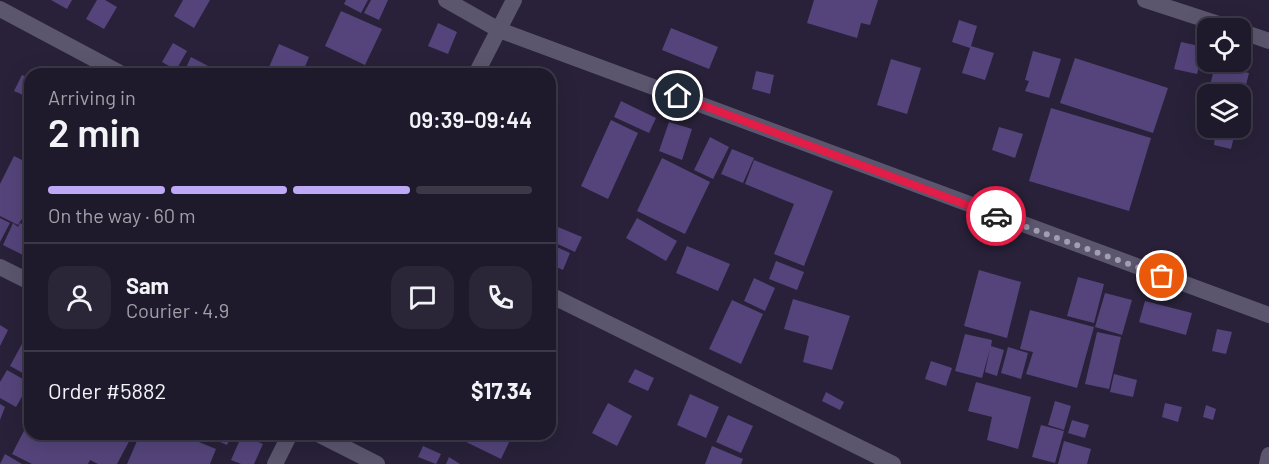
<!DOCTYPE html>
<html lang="en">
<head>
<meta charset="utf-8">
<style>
  :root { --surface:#1e192b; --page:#2b2637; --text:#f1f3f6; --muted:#a1a0a9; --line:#3c3847; --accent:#bda9f5 }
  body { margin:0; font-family:Barlow,sans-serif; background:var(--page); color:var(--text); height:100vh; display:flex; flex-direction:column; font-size:22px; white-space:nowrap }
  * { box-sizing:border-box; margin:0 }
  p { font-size:20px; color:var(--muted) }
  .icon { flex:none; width:33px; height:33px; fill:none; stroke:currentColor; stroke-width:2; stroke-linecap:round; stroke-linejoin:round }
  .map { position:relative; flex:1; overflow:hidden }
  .drawer { position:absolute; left:24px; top:68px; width:532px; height:372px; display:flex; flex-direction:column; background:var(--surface); border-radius:18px; box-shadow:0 6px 24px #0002,0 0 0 2px var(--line) }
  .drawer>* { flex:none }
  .tools { position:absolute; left:1197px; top:18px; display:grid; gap:12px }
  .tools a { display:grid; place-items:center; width:54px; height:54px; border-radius:12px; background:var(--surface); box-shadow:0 6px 24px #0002,0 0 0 2px var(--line); font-size:30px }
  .pin { position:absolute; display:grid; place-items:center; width:51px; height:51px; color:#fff; margin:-26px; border:3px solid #fff; border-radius:50%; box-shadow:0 2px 6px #0007 }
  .courier { position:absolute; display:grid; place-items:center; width:60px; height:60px; margin:-30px; border:4px solid #e11d48; border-radius:50%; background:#fff; color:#222; box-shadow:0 2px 8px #0007 }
  .head em { font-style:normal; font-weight:600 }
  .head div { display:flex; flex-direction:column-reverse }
  .head { display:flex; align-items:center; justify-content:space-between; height:102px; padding:0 24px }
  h1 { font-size:39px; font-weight:600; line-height:45px }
  .bar { display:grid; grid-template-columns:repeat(4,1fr); gap:9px 6px; align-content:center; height:72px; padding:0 24px }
  .bar i { height:8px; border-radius:4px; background:var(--line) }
  .bar .on { background:var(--accent) }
  .bar p { grid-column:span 4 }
  .line { display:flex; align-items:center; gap:15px; padding:0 24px; border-top:2px solid var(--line) }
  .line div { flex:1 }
  .round { display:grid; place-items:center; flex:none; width:63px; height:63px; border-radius:18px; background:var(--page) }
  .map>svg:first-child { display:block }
  .building { fill:#54447b }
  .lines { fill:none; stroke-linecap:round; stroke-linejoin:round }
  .minor { stroke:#5b556e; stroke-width:16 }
  .done { stroke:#a29eb1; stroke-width:6; stroke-dasharray:0 10.8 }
  .route { stroke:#e11d48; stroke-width:8 }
</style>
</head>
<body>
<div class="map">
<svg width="1269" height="464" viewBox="0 0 1269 464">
  <rect width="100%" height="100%" fill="#282139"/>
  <path class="building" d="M51,0h21l-5,9z
    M97,0h8l12,7 -13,22 -18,-10z
    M183,0h27l-16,28 -20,-12z
    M346,0h22l-7,13 -17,-9z
    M371,0h17l-9,20 -15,-7z
    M814,0h64l-8,25 -9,-2 -4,15 -50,-15z
    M341,11l41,18 -17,36 -40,-19z
    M959,20l18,6 -6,20 23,7 -9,27 -23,-7 8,-25 -18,-6z
    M438,23l19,9 -9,22 -20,-8z
    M671,28l47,19 -9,22 -47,-19z
    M1181,42l23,5 -7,27 -23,-5z
    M173,43l14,8 -11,19 -14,-8z
    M279,44l30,13 -7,17h-36z
    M1033,51l28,8 -12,39 -24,-7 4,-10 -4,-1z
    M1203,54l5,1v7h4l-3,9 -10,-1z
    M191,57l19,10 -4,7h-23z
    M1075,58l93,30 -15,45 -93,-30z
    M891,59l30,9 -14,46 -30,-9z
    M1215,65l34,8 -8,32 -1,-11h-32z
    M756,71l18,4 -4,19 -18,-5z
    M22,75l8,4v19l-16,-7z
    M621,101l35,17 -7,15 -35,-16z
    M1207,102l1,26h28l-5,21 -17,-4 1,-9 -16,-3z
    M1051,108l100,30 -22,73 -100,-30z
    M611,120l27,13 -30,66 -27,-13z
    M669,122l23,7 -10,31 -23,-9z
    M999,127l24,7 -8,24 -23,-8z
    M710,137l19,10 -16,32 -19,-9z
    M732,149l22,9 -11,25 -22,-9z
    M14,156l16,8v42l-12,19 -18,-9v-32z
    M662,158l48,24 -25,52 -48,-23z
    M754,160l79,31 -29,75 -30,-12 20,-50 -49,-20z
    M0,218l10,5 -10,19z
    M637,218l40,23 -11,20 -40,-23z
    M13,223l5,4 2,-4 10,5 -1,30 -26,-13z
    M558,227l24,10 -7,15 -24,-11z
    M550,244l20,9 -7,17 -13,-6z
    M687,246l43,18 -12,27 -42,-18z
    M776,261l28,11 -7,18 -28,-11z
    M979,270l42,12 -14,56 -43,-12z
    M1078,277l26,7 -10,39 -27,-7z
    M754,278l21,10 -10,23 -21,-10z
    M1105,293l27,7 -10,35 -27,-8z
    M793,299l57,17 -18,54 -29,-8 6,-26 -25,-7z
    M732,300l31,14 -22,50 -32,-15z
    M1145,301l47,12 -6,22 -47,-13z
    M1030,310l64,17 -17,61 -51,-14 7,-22 -13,-3z
    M0,325l8,5 -8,16z
    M30,329v48l-20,-11z
    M1217,329l15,3 -6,22 -14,-3z
    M1097,332l24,5 -12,52 -24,-5z
    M965,334l27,6 -1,6 13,4 -7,26 -12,-4 5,-23 -8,29 -27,-7z
    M1008,347l20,6 -7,26 -20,-6z
    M931,361l21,7 -6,18 -21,-7z
    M635,369l19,9 -6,13 -20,-9z
    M7,370l23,13 -14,24 -16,-9v-16z
    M1114,374l23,6 -4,17 -23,-5z
    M976,382l55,15 -13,52 -31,-9 5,-23 -24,-6z
    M826,392l18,10 -4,8 -18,-9z
    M690,394l29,13 -13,31 -29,-13z
    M1055,401l16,5 -7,24 -16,-5z
    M608,403l24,13 -15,30 -25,-13z
    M1165,403l17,4 -4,15 -16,-5z
    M0,404l5,3 -5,13z
    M1206,405l10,4 -3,11 -10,-3z
    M728,415l25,11 -12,27 -25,-11z
    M30,419v15h103l-16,30h-19l-8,-4 -2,4h-56l-20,-10z
    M1072,420l17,5 -4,13 -17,-5z
    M1041,425l23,6 -9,32 -23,-6z
    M140,434h39l37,15 -6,15h-83z
    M213,434h19l-5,11 -16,-7z
    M436,434h20l-4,7z
    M460,434h53l-12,25 -43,-21z
    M242,435l21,9 -9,20h-13l-10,-4z
    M1064,441l27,8 -4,15h-29z
    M423,446l18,8 -5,10 -18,-7z
    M712,446l31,13 -2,5h-36z
    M5,454l17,10h-22z
    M449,457l11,7h-14z"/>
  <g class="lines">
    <path class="minor" d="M446,0l53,30 770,285
      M1145,0l86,28
      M0,9l122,65
      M1240,31l29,10
      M476,74l38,-74
      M0,267l30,15
      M550,295l343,169
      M318,434l59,30
      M275,464l15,-30
      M1267,464l2,-9"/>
  </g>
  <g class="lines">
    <path class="done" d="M996,216l166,60"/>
    <path class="route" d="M678,96l318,120"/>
  </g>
</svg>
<div class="tools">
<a><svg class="icon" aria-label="locate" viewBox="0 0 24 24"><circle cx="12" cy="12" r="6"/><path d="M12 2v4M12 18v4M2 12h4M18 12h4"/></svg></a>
<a><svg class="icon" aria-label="layers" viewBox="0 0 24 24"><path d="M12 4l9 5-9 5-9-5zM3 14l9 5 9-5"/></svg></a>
</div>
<div class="pin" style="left:1162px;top:276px;background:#ea580c"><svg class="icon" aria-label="bag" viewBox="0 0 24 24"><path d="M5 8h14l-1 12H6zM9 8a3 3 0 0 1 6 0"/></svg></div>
<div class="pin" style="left:678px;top:96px;background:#1f2937"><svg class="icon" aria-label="home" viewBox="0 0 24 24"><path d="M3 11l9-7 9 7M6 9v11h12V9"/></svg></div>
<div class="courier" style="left:996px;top:216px"><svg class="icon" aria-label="car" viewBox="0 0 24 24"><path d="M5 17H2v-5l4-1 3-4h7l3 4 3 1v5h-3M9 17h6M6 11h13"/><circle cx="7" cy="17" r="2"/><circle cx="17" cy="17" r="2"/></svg></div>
<section class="drawer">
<div class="head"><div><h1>2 min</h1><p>Arriving in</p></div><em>09:39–09:44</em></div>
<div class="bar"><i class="on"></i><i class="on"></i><i class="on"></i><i></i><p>On the way · 60 m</p></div>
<div class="line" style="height:108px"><a class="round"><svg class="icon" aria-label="person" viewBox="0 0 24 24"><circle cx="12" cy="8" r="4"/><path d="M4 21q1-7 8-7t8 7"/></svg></a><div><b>Sam</b><p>Courier · 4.9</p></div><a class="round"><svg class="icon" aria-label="chat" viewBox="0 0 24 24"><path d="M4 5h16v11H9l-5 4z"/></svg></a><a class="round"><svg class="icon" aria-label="phone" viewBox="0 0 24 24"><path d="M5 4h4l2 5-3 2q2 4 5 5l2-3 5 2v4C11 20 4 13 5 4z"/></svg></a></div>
<div class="line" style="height:78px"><div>Order #5882</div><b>$17.34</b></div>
</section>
</div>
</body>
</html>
